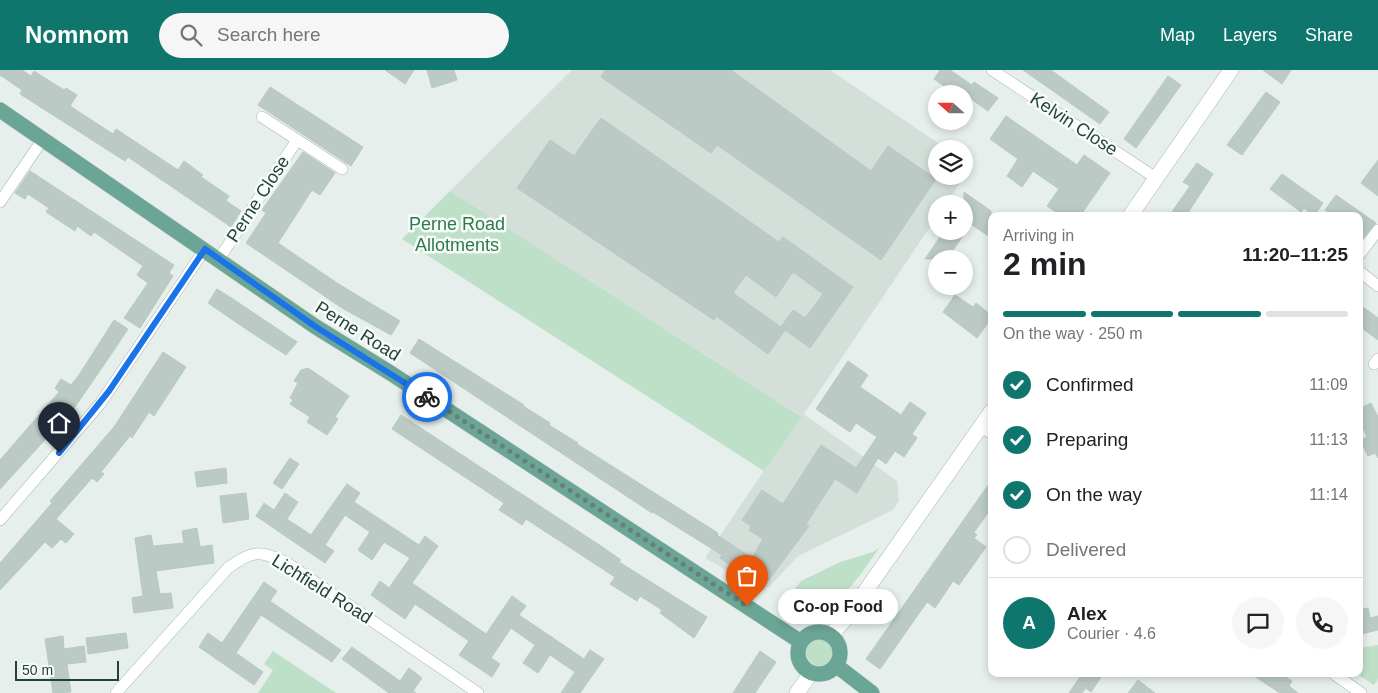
<!DOCTYPE html>
<html lang="en">
<head>
<meta charset="utf-8">
<style>
  :root { --surface:#fff; --page:#f6f6f6; --text:#202124; --muted:#757577; --line:#e0e0e0; --accent:#0f766e }
  body { margin:0; font-family:Helvetica,sans-serif; background:var(--page); color:var(--text); height:100vh; display:flex; flex-direction:column; font-size:19px; white-space:nowrap }
  * { box-sizing:border-box; margin:0 }
  p { font-size:16px; color:var(--muted) }
  .icon { flex:none; width:28px; height:28px; fill:none; stroke:currentColor; stroke-width:2; stroke-linecap:round; stroke-linejoin:round }
  .map { position:relative; flex:1; overflow:hidden }
  .details { position:absolute; left:988px; top:142px; width:375px; height:465px; display:flex; flex-direction:column; background:var(--surface); border-radius:10px; box-shadow:0 2px 8px #0003 }
  .details>* { flex:none }
  .needle { width:32px; rotate:291deg }
  .controls { position:absolute; left:928px; top:15px; display:grid; gap:10px }
  .controls a { display:grid; place-items:center; width:45px; height:45px; border-radius:50%; background:var(--surface); box-shadow:0 2px 8px #0003; font-size:25px }
  .scale { position:absolute; left:15px; bottom:12px; width:104px; box-sizing:border-box; padding-left:5px; border:2px solid #24423a; border-top:0; font-size:14px; line-height:18px; white-space:nowrap; color:#24423a; -webkit-text-stroke:4px #f7fbf9; paint-order:stroke }
  .pin { position:absolute; display:grid; place-items:center; width:42px; height:42px; color:#fff; margin:-51px -21px; border-radius:50% 50% 50% 0; rotate:-45deg; box-shadow:0 0 5px #0007 }
  .pin .icon { rotate:45deg }
  .courier { position:absolute; display:grid; place-items:center; width:50px; height:50px; margin:-25px; border:4px solid #1a73e8; border-radius:50%; background:#fff; color:#222; box-shadow:0 1px 6px #0007 }
  .bubble { position:absolute; height:35px; border-radius:18px; background:var(--surface); box-shadow:0 2px 8px #0003; font-size:16px; font-weight:700; line-height:35px; text-align:center }
  .summary em { font-style:normal; font-weight:700 }
  .summary div { display:flex; flex-direction:column-reverse }
  .summary { display:flex; align-items:center; justify-content:space-between; height:85px; padding:0 15px }
  h1 { font-size:32px; font-weight:700; line-height:38px }
  .bar { display:grid; grid-template-columns:repeat(4,1fr); gap:8px 5px; align-content:center; height:60px; padding:0 15px }
  .bar i { height:6px; border-radius:4px; background:var(--line) }
  .bar .on { background:var(--accent) }
  .bar p { grid-column:span 4 }
  .line { display:flex; align-items:center; gap:12px; padding:0 15px; border-top:1px solid var(--line) }
  .line div { flex:1 }
  .round { display:grid; place-items:center; flex:none; width:52px; height:52px; border-radius:26px; background:var(--page) }
  ol { padding:0 15px; list-style:none }
  li { display:flex; align-items:center; gap:15px; height:55px }
  li p { margin-inline-start:auto }
  li .icon { padding:5px; border-radius:50%; background:var(--accent); color:#fff; stroke-width:4 }
  li:last-child { color:var(--muted) }
  li i { width:28px; height:28px; border:2px solid var(--line); border-radius:50% }
  header { display:flex; align-items:center; gap:30px; box-sizing:border-box; height:70px; padding:0 25px; background:var(--accent); color:#fff }
  header strong { font-size:24px }
  nav { display:flex; gap:28px; margin-inline-start:auto; font-size:18px }
  .search { width:350px; height:45px; background:var(--page); display:flex; align-items:center; gap:12px; box-sizing:border-box; padding:0 18px; border-radius:28px; color:var(--muted); font-size:19px }
  .map>svg:first-child { display:block }
  .built { fill:#d4dfda }
  .green { fill:#bfe0c8 }
  .building { fill:#bbcac4; stroke:#b8c9c2 }
  .lines { fill:none; stroke-linecap:round; stroke-linejoin:round }
  .street-casing { stroke:#a8b8b2; stroke-width:12 }
  .secondary-casing { stroke:#a4bbb3; stroke-width:16 }
  .primary-casing { stroke:#c2cac8; stroke-width:16 }
  .street { stroke:#fff; stroke-width:11 }
  .secondary { stroke:#fff; stroke-width:15 }
  .primary { stroke:#6aa596; stroke-width:15 }
  .done { stroke:#687f78; stroke-width:5; stroke-dasharray:0 9 }
  .route { stroke:#1a73e8; stroke-width:6 }
  .labels { text-anchor:middle; stroke-width:5; stroke-linejoin:round; paint-order:stroke }
  .street-label { font-size:18px; fill:#24423a; stroke:#f7fbf9 }
  .park-label { font-size:18px; fill:#2d7a4b; stroke:#f7fbf9 }
</style>
</head>
<body>
<header>
<strong>Nomnom</strong>
<div class="search"><svg class="icon" aria-label="search" viewBox="0 0 24 24"><circle cx="10" cy="10" r="6"/><path d="M15 15l6 6"/></svg>Search here</div>
<nav><a>Map</a><a>Layers</a><a>Share</a></nav>
</header>
<div class="map">
<svg width="1378" height="623" viewBox="0 0 1378 623">
  <rect width="100%" height="100%" fill="#e6efeb"/>
  <path class="built" d="M572,0h258l117,79h-11v27h28v-16l8,5 -26,39h-10v14l-132,196 93,67 2,20 -6,9 -95,46 -29,31 -15,-1 -49,-28 96,-142 -351,-225z"/>
  <path class="green" d="M450,121l352,226 -38,54 -362,-232z
    M879,478c-19,28 -38,58 -72,67l-22,-13 16,-21 39,-19 33,-10z
    M806 582a14 14 0 1 1 28 0a14 14 0 1 1-28 0Z
    M1378,575v34l-4,6 -17,-11h2v-26z
    M273,581l63,42h-78l15,-23 -9,-6z"/>
  <path class="building" d="M0,0h22l9,6 3,-5 30,19 2,-2 11,7 -7,11 43,28 3,-5 62,41 6,-9 19,14 -2,2 28,19 -3,5 15,10 -10,16 -103,-70 -3,4 -105,-67 2,-4 -22,-15z
    M385,0h29l-9,14z
    M427,0h27l3,10 -25,8z
    M605,0h126l140,101 17,-25 48,33 -55,81 -164,-115 -6,8 -110,-76z
    M940,0h10l22,15 2,-3 24,16 -10,13 -31,-22 -3,4 -20,-14z
    M1023,0h28l58,42 -9,12z
    M1263,0h28l-9,14z
    M1168,6l13,9 -45,63 -12,-9z
    M270,17l93,60 -12,19 -93,-61z
    M1266,22l14,10 -38,53 -15,-10z
    M1006,46l71,49 7,-10 26,18 -30,43h-18l-15,-10 12,-17 -26,-18 -11,16 -15,-11 11,-17 -28,-20z
    M601,48l178,124 4,-5 70,50 -43,61 -29,-21 12,-17 12,8 18,-24 -30,-22 -17,25 -30,-22 -13,18 52,37 -17,24 -52,-38 -2,4 -197,-132 33,-48 24,16z
    M303,82l32,21 -15,22 -8,-5 -34,53 59,40 63,38 -9,14 -49,-27 -96,-65 20,-30 -4,-3z
    M1378,90v36l-17,-13z
    M1197,93l16,11 -27,42h-17l21,-30 -7,-4z
    M30,101l144,94 -5,8 4,3 -33,52 -16,-10 24,-35 -11,-8 6,-9 -49,-34 -3,4 -14,-10 -2,5 -29,-19 3,-4 -21,-14 -3,5 -10,-6z
    M1282,104l41,29 -9,13 -10,-8 -3,4 -31,-23z
    M964,122l27,19v27l-20,-14 -24,35h-22l19,-28h20z
    M1336,125l40,28 -13,15 -4,-3v-19h-25l-9,-6z
    M217,219l19,12 61,41 -11,13 -37,-24 -41,-28z
    M955,225l18,12 3,-4 15,12v4l-14,19 -34,-26z
    M1359,234l19,14v22l-19,-14z
    M114,250l14,9 -16,24 -37,54 -75,82v-29l59,-68 -4,-4 6,-9 10,6 8,-10z
    M419,269l105,66 -1,1 27,17 -1,2 29,18 -1,1 141,89 -1,2 35,23 11,-19 -14,-9 2,-4 -9,-6 20,-30 21,14 38,-59 35,23 21,-31 -21,-14 -6,9 -34,-23 32,-48 20,14 -8,12 41,28 9,-13 16,11 -14,21 5,4 -13,19 -9,-6 -9,13 -8,-6 -21,35 -22,-14 -29,45 3,2 -44,59 -12,-5 -33,-22 2,-3 -69,-43 -1,1 -242,-160z
    M163,282l23,15 -32,49 -5,-4 -17,26 -2,-2 -29,36 3,2 -7,8 -5,-4 -36,41 18,15 -8,9 -5,-4 -9,9 -7,-6 -45,48v-27l52,-60 -2,-2 64,-74z
    M308,298l41,28 -14,21 3,2 -11,16 -20,-13 3,-5 -20,-13 3,-4 -3,-2 8,-15 -4,-2 7,-11z
    M1371,333l7,14v41l-3,-5 -7,3 -8,-16 7,-3 -8,-18v-10z
    M401,345l200,131 20,14 -2,2 88,55 -13,21 -34,-25 2,-3 -22,-14 -3,5 -27,-17 5,-7 -89,-58 -4,6 -12,-8 -11,-7 5,-7 -112,-74z
    M290,388l9,6 -17,25 -9,-6z
    M226,398l1,15 -30,4 -2,-15z
    M991,411v28l-17,23 3,3 -3,3 12,9 -27,38 -6,-4 -18,27 -8,-6 -47,67 -14,-10z
    M347,414l13,9 -6,9 65,43 6,-9 13,10 -26,37 74,51 26,-38 14,10 -7,9 65,44 6,-9 14,9 -24,34h-19l14,-21 -25,-17 -12,18 -15,-10 12,-18 -24,-17 -20,30 9,6 -8,13 -33,-22 10,-14 -54,-37 -10,15 -34,-24 9,-14 9,7 21,-30 -26,-16 -12,18 -14,-10 12,-18 -25,-17 -20,30 9,6 -9,12 -69,-47 8,-13 10,7 11,-17 13,9 -11,17 24,16z
    M246,423l3,26 -26,4 -3,-27z
    M197,458l3,19 12,-2 2,18 -58,8 4,23 11,-1 2,15 -39,5 -2,-15 11,-2 -8,-58 16,-3 2,11 31,-3 -2,-12z
    M264,512l13,9 -7,10 71,49 -9,12 -71,-47 -25,38 27,19 -9,13 -55,-38 9,-14 14,10z
    M1368,538l2,10 8,-2v14l-17,4 -2,-24z
    M126,563l2,15 -40,6 -2,-16z
    M63,566l1,13 20,-3 2,16 -19,2 4,28 -18,1 -8,-54z
    M352,577l48,34 9,-13 13,10 -9,13 3,2h-27l-47,-34z
    M760,581l16,11 -21,31h-22z
    M1082,604h21l-12,18 -5,-4 -4,5h-13z
    M1251,604h30l11,7 -3,5 9,7h-18z
    M1138,610l17,13h-27z"/>
  <g class="lines">
    <g class="street-casing">
      <path id="street" d="M992,0l164,108
        M262,47l80,52
        M0,132l43,-63
        M1359,185l19,-25
        M219,189l78,-119
        M1359,201l19,15
        M1374,294l4,-5
        M981,357l10,6
        M0,450l100,-116 105,-155
        M1334,604l27,19
        M116,623l112,-125c24,-18 32,-18 59,-5l191,130"/>
    </g>
    <g class="secondary-casing">
      <path id="secondary" d="M1130,146l101,-146
        M831,565l17,-19 143,-204
        M797,623l14,-20"/>
    </g>
    <g class="primary-casing">
      <path id="primary" d="M0,40l316,217 76,47 409,268
        M798 583a21 21 0 1 1 42 0a21 21 0 1 1-42 0Z
        M837,596l35,27"/>
    </g>
    <use href="#street" class="street"/>
    <use href="#secondary" class="secondary"/>
    <use href="#primary" class="primary"/>
  </g>
  <g class="lines">
    <path class="done" d="M427,327l320,209"/>
    <path class="route" d="M59,383l50,-62 96,-142 111,78 111,70"/>
  </g>
  <g class="labels">
    <g class="street-label">
      <text transform="translate(1074 54) rotate(33)" y="6">Kelvin Close</text>
      <text transform="translate(258 129) rotate(-57)" y="6">Perne Close</text>
      <text transform="translate(358 261) rotate(32)" y="6">Perne Road</text>
      <text transform="translate(322 519) rotate(32)" y="6">Lichfield Road</text>
    </g>
    <g class="park-label">
      <text x="457" y="160">Perne Road<tspan x="457" dy="21">Allotments</tspan></text>
    </g>
  </g>
</svg>
<div class="controls">
<a><svg class="needle" viewBox="-14 -14 28 28"><path d="M0-13l5 13h-10z" fill="#e53935"/><path d="M0 13l5-13h-10z" fill="#757577"/></svg></a>
<a><svg class="icon" aria-label="layers" viewBox="0 0 24 24"><path d="M12 4l9 5-9 5-9-5zM3 14l9 5 9-5"/></svg></a>
<a>+</a>
<a>−</a>
</div>
<div class="scale">50 m</div>
<div class="pin" style="left:747px;top:536px;background:#ea580c"><svg class="icon" aria-label="bag" viewBox="0 0 24 24"><path d="M5 8h14l-1 12H6zM9 8a3 3 0 0 1 6 0"/></svg></div>
<div class="pin" style="left:59px;top:383px;background:#1f2937"><svg class="icon" aria-label="home" viewBox="0 0 24 24"><path d="M3 11l9-7 9 7M6 9v11h12V9"/></svg></div>
<div class="courier" style="left:427px;top:327px"><svg class="icon" aria-label="bike" viewBox="0 0 24 24"><circle cx="6" cy="16" r="4"/><circle cx="18" cy="16" r="4"/><path d="M6 16l4-8h5l3 8M10 8l3 8H6M13 5h3"/></svg></div>
<div class="bubble" style="left:778px;top:519px;width:120px">Co-op Food</div>
<section class="details">
<div class="summary"><div><h1>2 min</h1><p>Arriving in</p></div><em>11:20–11:25</em></div>
<div class="bar"><i class="on"></i><i class="on"></i><i class="on"></i><i></i><p>On the way · 250 m</p></div>
<ol>
<li><svg class="icon" aria-label="check" viewBox="0 0 24 24"><path d="M5 12l5 5 9-10"/></svg>Confirmed<p>11:09</p></li>
<li><svg class="icon" aria-label="check" viewBox="0 0 24 24"><path d="M5 12l5 5 9-10"/></svg>Preparing<p>11:13</p></li>
<li><svg class="icon" aria-label="check" viewBox="0 0 24 24"><path d="M5 12l5 5 9-10"/></svg>On the way<p>11:14</p></li>
<li><i></i>Delivered</li>
</ol>
<div class="line" style="height:90px"><b class="round" style="background:var(--accent);color:#fff">A</b><div><b>Alex</b><p>Courier · 4.6</p></div><a class="round"><svg class="icon" aria-label="chat" viewBox="0 0 24 24"><path d="M4 5h16v11H9l-5 4z"/></svg></a><a class="round"><svg class="icon" aria-label="phone" viewBox="0 0 24 24"><path d="M5 4h4l2 5-3 2q2 4 5 5l2-3 5 2v4C11 20 4 13 5 4z"/></svg></a></div>
</section>
</div>
</body>
</html>
